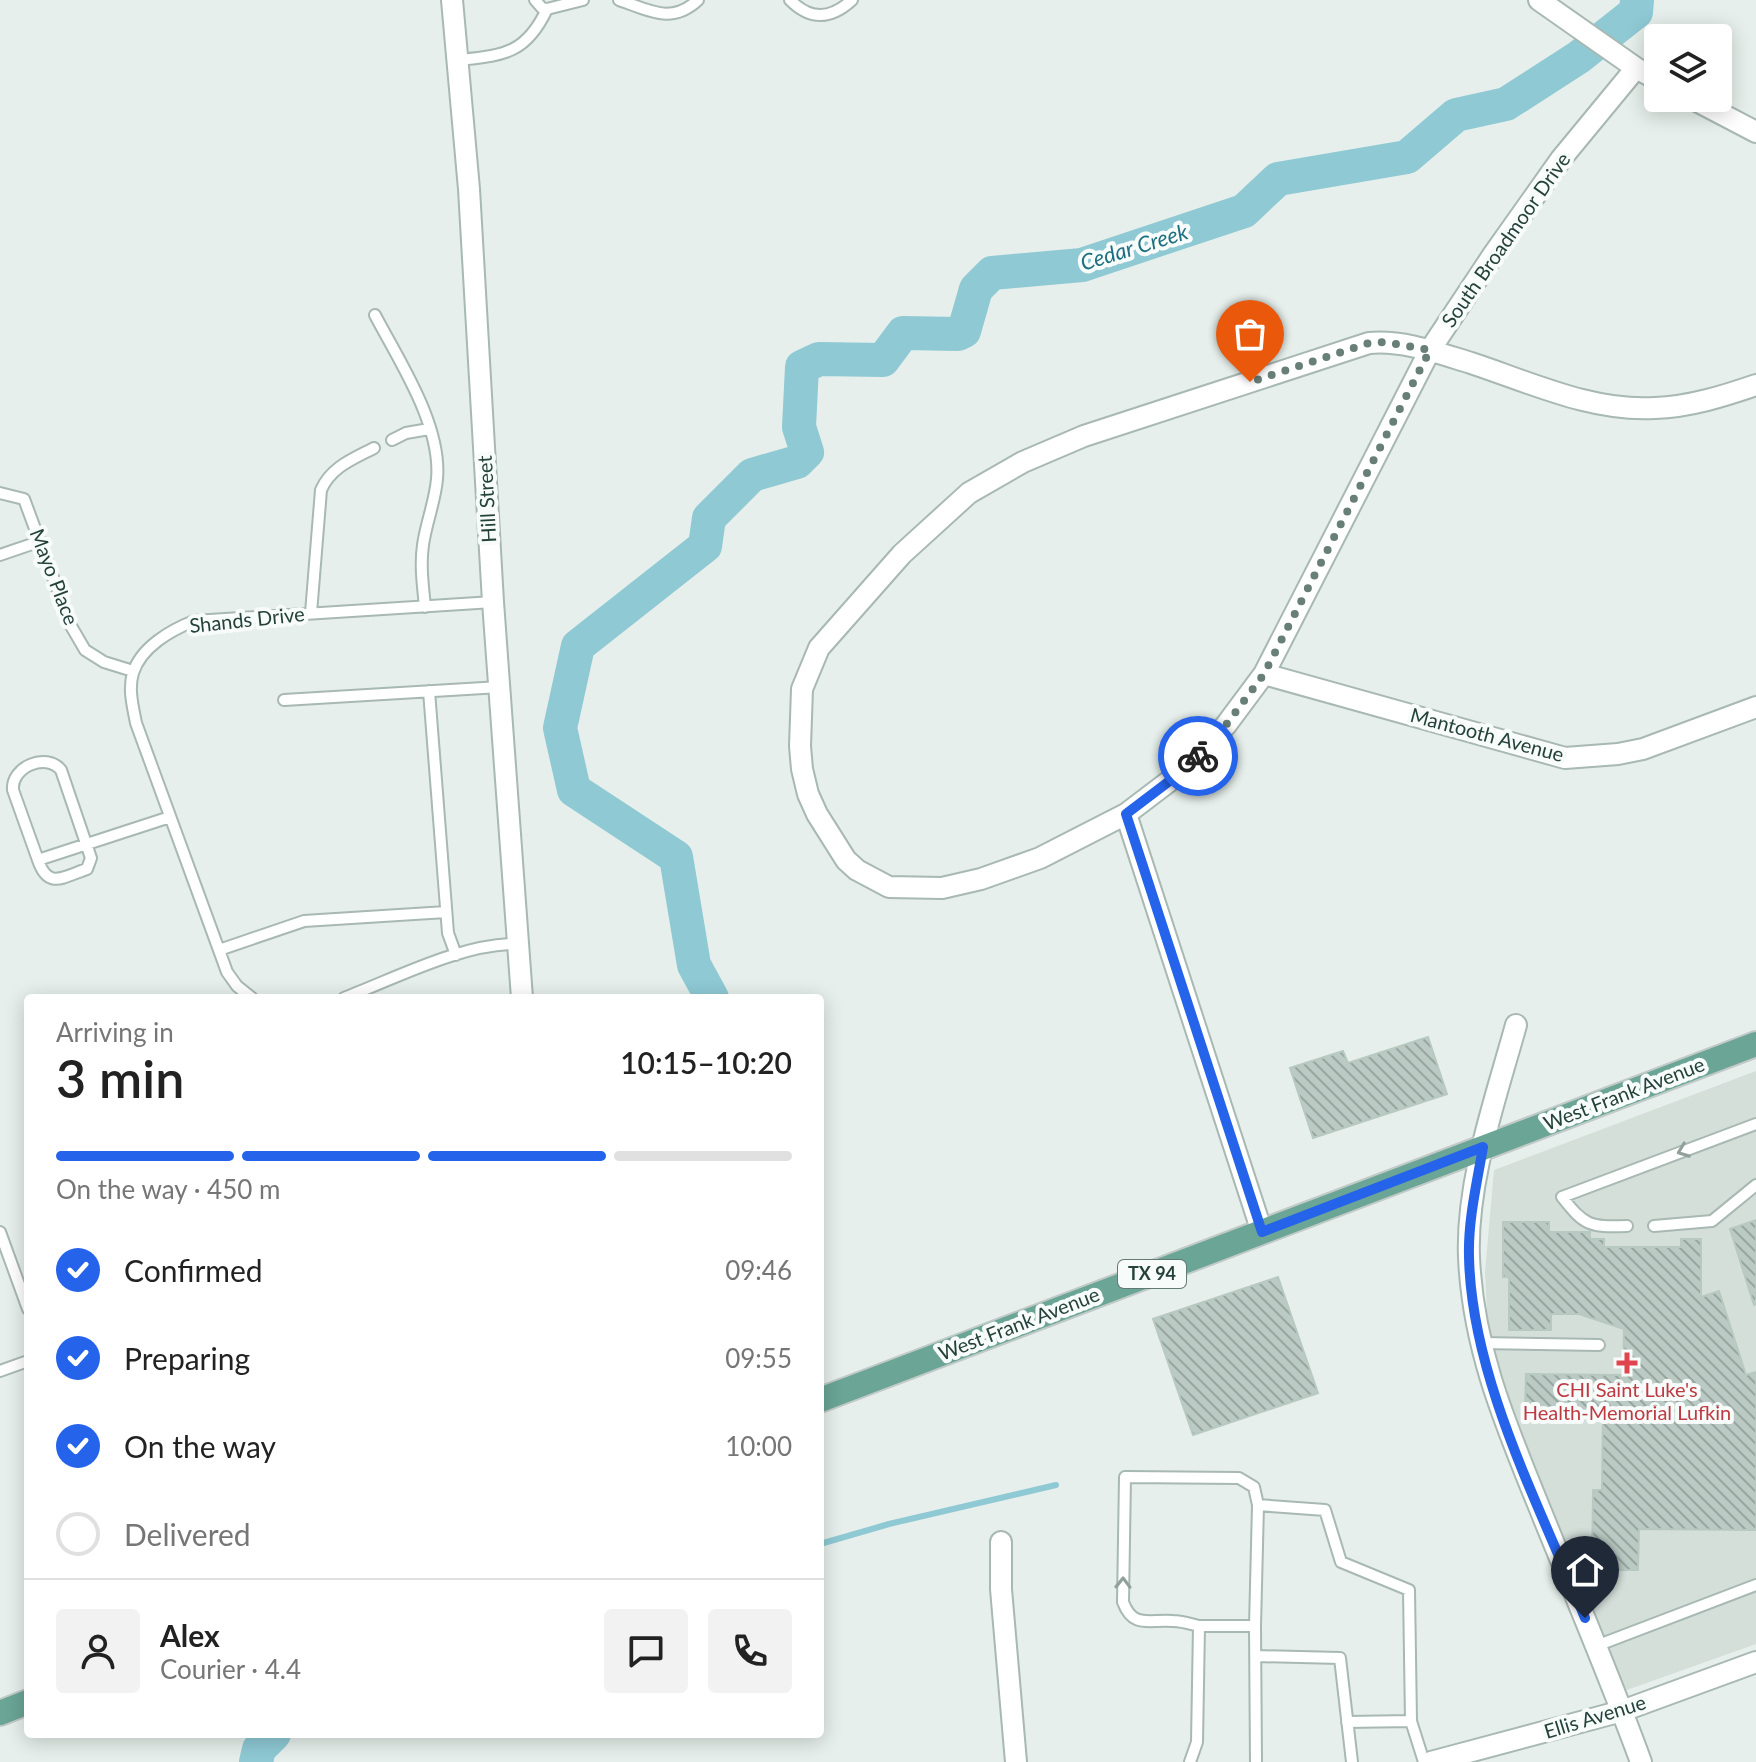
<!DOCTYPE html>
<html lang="en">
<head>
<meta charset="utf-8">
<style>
  :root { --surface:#fff; --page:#f2f2f2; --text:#222; --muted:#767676; --line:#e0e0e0; --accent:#2563eb }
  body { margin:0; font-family:Lato,sans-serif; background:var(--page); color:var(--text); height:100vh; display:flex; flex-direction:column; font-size:30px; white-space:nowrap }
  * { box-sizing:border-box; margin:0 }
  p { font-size:26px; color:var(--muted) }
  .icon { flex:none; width:44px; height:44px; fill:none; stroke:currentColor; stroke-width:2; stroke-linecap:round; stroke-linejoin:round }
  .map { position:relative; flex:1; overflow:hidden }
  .drawer { position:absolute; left:24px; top:994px; width:800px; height:744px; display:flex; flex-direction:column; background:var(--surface); border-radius:8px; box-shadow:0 4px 20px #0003 }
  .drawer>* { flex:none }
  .controls { position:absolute; left:1644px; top:24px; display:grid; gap:16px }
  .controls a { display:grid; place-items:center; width:88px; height:88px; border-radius:8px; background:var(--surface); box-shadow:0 4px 20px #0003; font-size:40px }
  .pin { position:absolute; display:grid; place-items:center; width:68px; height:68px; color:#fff; margin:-82px -34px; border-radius:50% 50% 50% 0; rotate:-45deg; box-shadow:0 0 8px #0007 }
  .pin .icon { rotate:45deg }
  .courier { position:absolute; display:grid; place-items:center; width:80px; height:80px; margin:-40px; border:6px solid #2563eb; border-radius:50%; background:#fff; color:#222; box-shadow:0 2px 10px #0007 }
  .summary em { font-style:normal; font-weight:600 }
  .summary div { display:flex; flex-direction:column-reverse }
  .summary { display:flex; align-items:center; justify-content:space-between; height:136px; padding:0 32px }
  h1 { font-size:52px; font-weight:600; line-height:60px }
  .bar { display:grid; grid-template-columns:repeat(4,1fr); gap:12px 8px; align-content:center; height:96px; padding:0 32px }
  .bar i { height:10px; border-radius:6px; background:var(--line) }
  .bar .active { background:var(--accent) }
  .bar p { grid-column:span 4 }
  .line { display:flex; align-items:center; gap:20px; padding:0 32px; border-top:2px solid var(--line) }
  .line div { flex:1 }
  .round { display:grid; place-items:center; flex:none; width:84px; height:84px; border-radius:8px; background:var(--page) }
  ol { padding:0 32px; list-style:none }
  li { display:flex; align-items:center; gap:24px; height:88px }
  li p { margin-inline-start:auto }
  li .icon { padding:8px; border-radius:50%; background:var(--accent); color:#fff; stroke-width:4 }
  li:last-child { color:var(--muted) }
  li i { width:44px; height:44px; border:4px solid var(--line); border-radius:50% }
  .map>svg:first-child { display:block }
  .built { fill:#d4dfda }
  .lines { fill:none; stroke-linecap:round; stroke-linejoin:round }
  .stream { stroke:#8ec9d4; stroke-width:6 }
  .river { stroke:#8ec9d4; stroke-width:34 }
  .building { fill:url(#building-back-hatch); stroke:#b8c9c2; stroke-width:2 }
  .lane-casing { stroke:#a8b8b2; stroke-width:14 }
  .street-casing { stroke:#a8b8b2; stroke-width:24 }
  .primary-casing { stroke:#c2cac8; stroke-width:28 }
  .lane { stroke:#fff; stroke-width:10 }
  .street { stroke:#fff; stroke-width:20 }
  .primary { stroke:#6aa596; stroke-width:24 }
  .oneway { stroke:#92a09c }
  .done { stroke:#687f78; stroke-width:8; stroke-dasharray:0 14.4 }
  .route { stroke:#2563eb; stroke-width:10 }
  .health-dot { fill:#e0444e; stroke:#f7fbf9; stroke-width:3 }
  .labels { text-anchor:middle; stroke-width:8; stroke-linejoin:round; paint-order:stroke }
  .shield { fill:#f7fbf9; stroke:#637a73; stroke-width:2 }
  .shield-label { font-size:18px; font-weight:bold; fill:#24423a }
  .street-label { font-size:20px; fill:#24423a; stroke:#f7fbf9 }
  .health-label { font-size:20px; fill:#be3a42; stroke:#f7fbf9 }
  .water-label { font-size:22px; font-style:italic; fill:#1c6f80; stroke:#f7fbf9 }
</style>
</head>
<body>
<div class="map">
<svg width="1756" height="1762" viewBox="0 0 1756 1762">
  <defs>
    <pattern id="building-back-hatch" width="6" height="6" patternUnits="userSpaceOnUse" patternTransform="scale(2)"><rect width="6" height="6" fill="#bbcac4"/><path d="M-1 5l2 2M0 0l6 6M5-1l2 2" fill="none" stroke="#98a6a0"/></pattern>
  </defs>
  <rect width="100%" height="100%" fill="#e6efeb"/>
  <path class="built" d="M1756,1071v573l-132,47 -117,-292 -19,-72 -3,-55 9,-102z"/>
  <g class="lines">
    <path class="stream" d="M820,1544l69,-20 167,-39"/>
    <path class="river" d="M712,998l-18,-33 -18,-108 -102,-67 -14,-62 18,-82 127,-100 4,-28 43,-43 45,-13 10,-10 -8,-25 3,-60 17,-8 64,1 20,-27 55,1 6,-3 12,-42 16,-16 90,-8 162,-54 34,-32 129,-22 49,-42 50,-11 73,-47 57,-45 1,-12
      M256,1762l3,-13 15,-15"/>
  </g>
  <path class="building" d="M1428,1037l19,57 -134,44 -23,-70 53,-17 5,12z
    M1756,1220v84l-2,1 -24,-76z
    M1503,1222h46v10h41v7h14v8h77v-8h20v58l18,-6 27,84 10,-3v158l-117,-1 -1,41h-46l1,-80h9l1,-79 -78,-1 1,-36 97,1 1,-46 -45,-15h-28v16h-42v-53h-6z
    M1278,1277l40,116 -125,42 -40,-116z"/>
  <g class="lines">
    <g class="lane-casing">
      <path id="lane" d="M535,0l7,8 5,1
        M619,0c30,10 52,25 79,0
        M790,0c21,21 41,19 62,0
        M459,60c45,-5 67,-6 88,-51l36,-9
        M375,315c24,46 67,110 62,164 -2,23 -11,44 -14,66 -3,21 0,41 2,62
        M392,440l14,-7 23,-4
        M0,493l24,6 47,127 14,24 19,12 29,9
        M0,555l41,-14
        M311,613l10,-123c10,-23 32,-31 53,-42
        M429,691l19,242 8,22
        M284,700l216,-13
        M38,860c10,30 25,17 49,9l4,-11 -30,-88c-15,-18 -50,-3 -48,20l25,70 132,-43
        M219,950l85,-29 142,-9
        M252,998l-15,-12 -10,-14 -91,-249c-3,-16 -8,-34 -3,-50 8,-26 38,-43 61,-52l299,-19
        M344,998c52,-20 119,-55 174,-54
        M1627,1226c-38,1 -42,0 -65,-29l194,-73
        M1654,1226l58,-5 44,-36
        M0,1232l28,77
        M1480,1343l119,2
        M0,1371l28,-10
        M1258,1505l67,5 16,52 68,28 2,131
        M1199,1626c-8,-2 -17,-5 -26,-5 -24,-2 -40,8 -50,-19l2,-125 114,1 15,9 4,18 -3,121
        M1596,1646l160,-61
        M1256,1656l84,2 12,104
        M1347,1722l64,-1 13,41
        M1190,1762l7,-20 2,-116h56l1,136"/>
    </g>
    <g class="street-casing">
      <path id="street" d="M452,0l17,189 24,413 29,396
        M1539,0l97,68 22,12
        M1636,68l-75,91 -68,96 -63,95 -166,324 -38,51 -42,45 -58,44 -86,44 -59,21 -39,9 -53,-1 -32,-17 -11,-10 -29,-46 -9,-20 -6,-25 -2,-23 2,-57 17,-41 83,-94 67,-61 54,-31 61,-26 285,-93c35,-3 69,10 102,20 58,19 121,49 184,45 34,-1 69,-12 101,-23
        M1691,98l65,34
        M1264,674l301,84 53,-4 25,-5 113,-42
        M1126,814l136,418
        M1516,1025c-20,73 -50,156 -47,232 4,96 40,175 75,262 33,81 67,161 97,243
        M1001,1542v47l15,173
        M1431,1762l191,-51 134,-49"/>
    </g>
    <g class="primary-casing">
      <path id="primary" d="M820,1400l936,-356
        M0,1713l28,-11"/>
    </g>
    <use href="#lane" class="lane"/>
    <use href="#street" class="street"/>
    <use href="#primary" class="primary"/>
  </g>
  <defs><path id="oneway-chevron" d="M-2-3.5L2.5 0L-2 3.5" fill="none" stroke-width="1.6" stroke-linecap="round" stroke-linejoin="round" transform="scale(2)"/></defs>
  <g class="oneway">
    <use href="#oneway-chevron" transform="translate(1683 1151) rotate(159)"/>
    <use href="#oneway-chevron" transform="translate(1123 1583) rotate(-89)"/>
  </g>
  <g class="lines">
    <path class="done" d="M1198,756l28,-31 38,-51 166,-324 -45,-8 -16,1 -119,39"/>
    <path class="route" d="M1198,756l-14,14 -58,44 136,418 221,-85c-6,36 -15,73 -14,109 2,122 71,250 116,362"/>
  </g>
  <path class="health-dot" d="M1623 1351h8v8h8v8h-8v8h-8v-8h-8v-8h8z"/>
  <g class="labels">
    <rect class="shield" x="1118" y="1260" width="68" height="28" rx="6"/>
    <g class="shield-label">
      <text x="1152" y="1280">TX 94</text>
    </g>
    <g class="street-label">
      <text transform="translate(1506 240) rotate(-55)" y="7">South Broadmoor Drive</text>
      <text transform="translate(487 499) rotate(-93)" y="7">Hill Street</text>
      <text transform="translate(54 577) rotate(69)" y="7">Mayo Place</text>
      <text transform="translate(247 620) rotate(-6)" y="7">Shands Drive</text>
      <text transform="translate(1487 735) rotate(15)" y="7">Mantooth Avenue</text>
      <text transform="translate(1624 1094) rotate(-21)" y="7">West Frank Avenue</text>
      <text transform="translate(1019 1324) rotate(-21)" y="7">West Frank Avenue</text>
      <text transform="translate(1595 1717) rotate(-17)" y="7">Ellis Avenue</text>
    </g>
    <g class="health-label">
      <text x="1627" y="1397">CHI Saint Luke's<tspan x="1627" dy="23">Health-Memorial Lufkin</tspan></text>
    </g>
    <g class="water-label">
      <text transform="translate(1134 247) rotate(-17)" y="8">Cedar Creek</text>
    </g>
  </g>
</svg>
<div class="controls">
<a><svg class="icon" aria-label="layers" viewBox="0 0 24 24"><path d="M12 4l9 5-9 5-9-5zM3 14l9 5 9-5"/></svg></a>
</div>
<div class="pin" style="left:1250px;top:382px;background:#ea580c"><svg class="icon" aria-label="bag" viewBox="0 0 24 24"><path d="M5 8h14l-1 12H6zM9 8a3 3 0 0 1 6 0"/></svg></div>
<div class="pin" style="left:1585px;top:1618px;background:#1f2937"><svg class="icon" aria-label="home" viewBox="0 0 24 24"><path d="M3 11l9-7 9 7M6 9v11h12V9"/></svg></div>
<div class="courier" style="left:1198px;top:756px"><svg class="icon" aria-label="bike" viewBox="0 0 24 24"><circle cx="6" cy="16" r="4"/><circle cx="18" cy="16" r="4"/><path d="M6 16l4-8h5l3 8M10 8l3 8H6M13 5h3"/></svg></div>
<section class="drawer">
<div class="summary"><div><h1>3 min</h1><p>Arriving in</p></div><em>10:15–10:20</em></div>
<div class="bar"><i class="active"></i><i class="active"></i><i class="active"></i><i></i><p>On the way · 450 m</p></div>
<ol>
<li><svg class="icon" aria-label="check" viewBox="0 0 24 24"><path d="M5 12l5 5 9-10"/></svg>Confirmed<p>09:46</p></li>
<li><svg class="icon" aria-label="check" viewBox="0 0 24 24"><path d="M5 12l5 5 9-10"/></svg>Preparing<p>09:55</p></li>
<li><svg class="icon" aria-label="check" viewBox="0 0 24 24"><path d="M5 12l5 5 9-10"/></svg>On the way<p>10:00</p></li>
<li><i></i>Delivered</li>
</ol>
<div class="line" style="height:144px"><a class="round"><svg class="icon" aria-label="person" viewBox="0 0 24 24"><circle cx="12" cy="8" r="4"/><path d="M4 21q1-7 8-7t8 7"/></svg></a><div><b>Alex</b><p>Courier · 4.4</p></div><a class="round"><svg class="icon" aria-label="chat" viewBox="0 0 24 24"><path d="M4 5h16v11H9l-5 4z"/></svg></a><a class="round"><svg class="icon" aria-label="phone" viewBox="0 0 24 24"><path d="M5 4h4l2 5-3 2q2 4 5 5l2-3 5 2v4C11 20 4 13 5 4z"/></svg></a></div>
</section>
</div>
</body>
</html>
